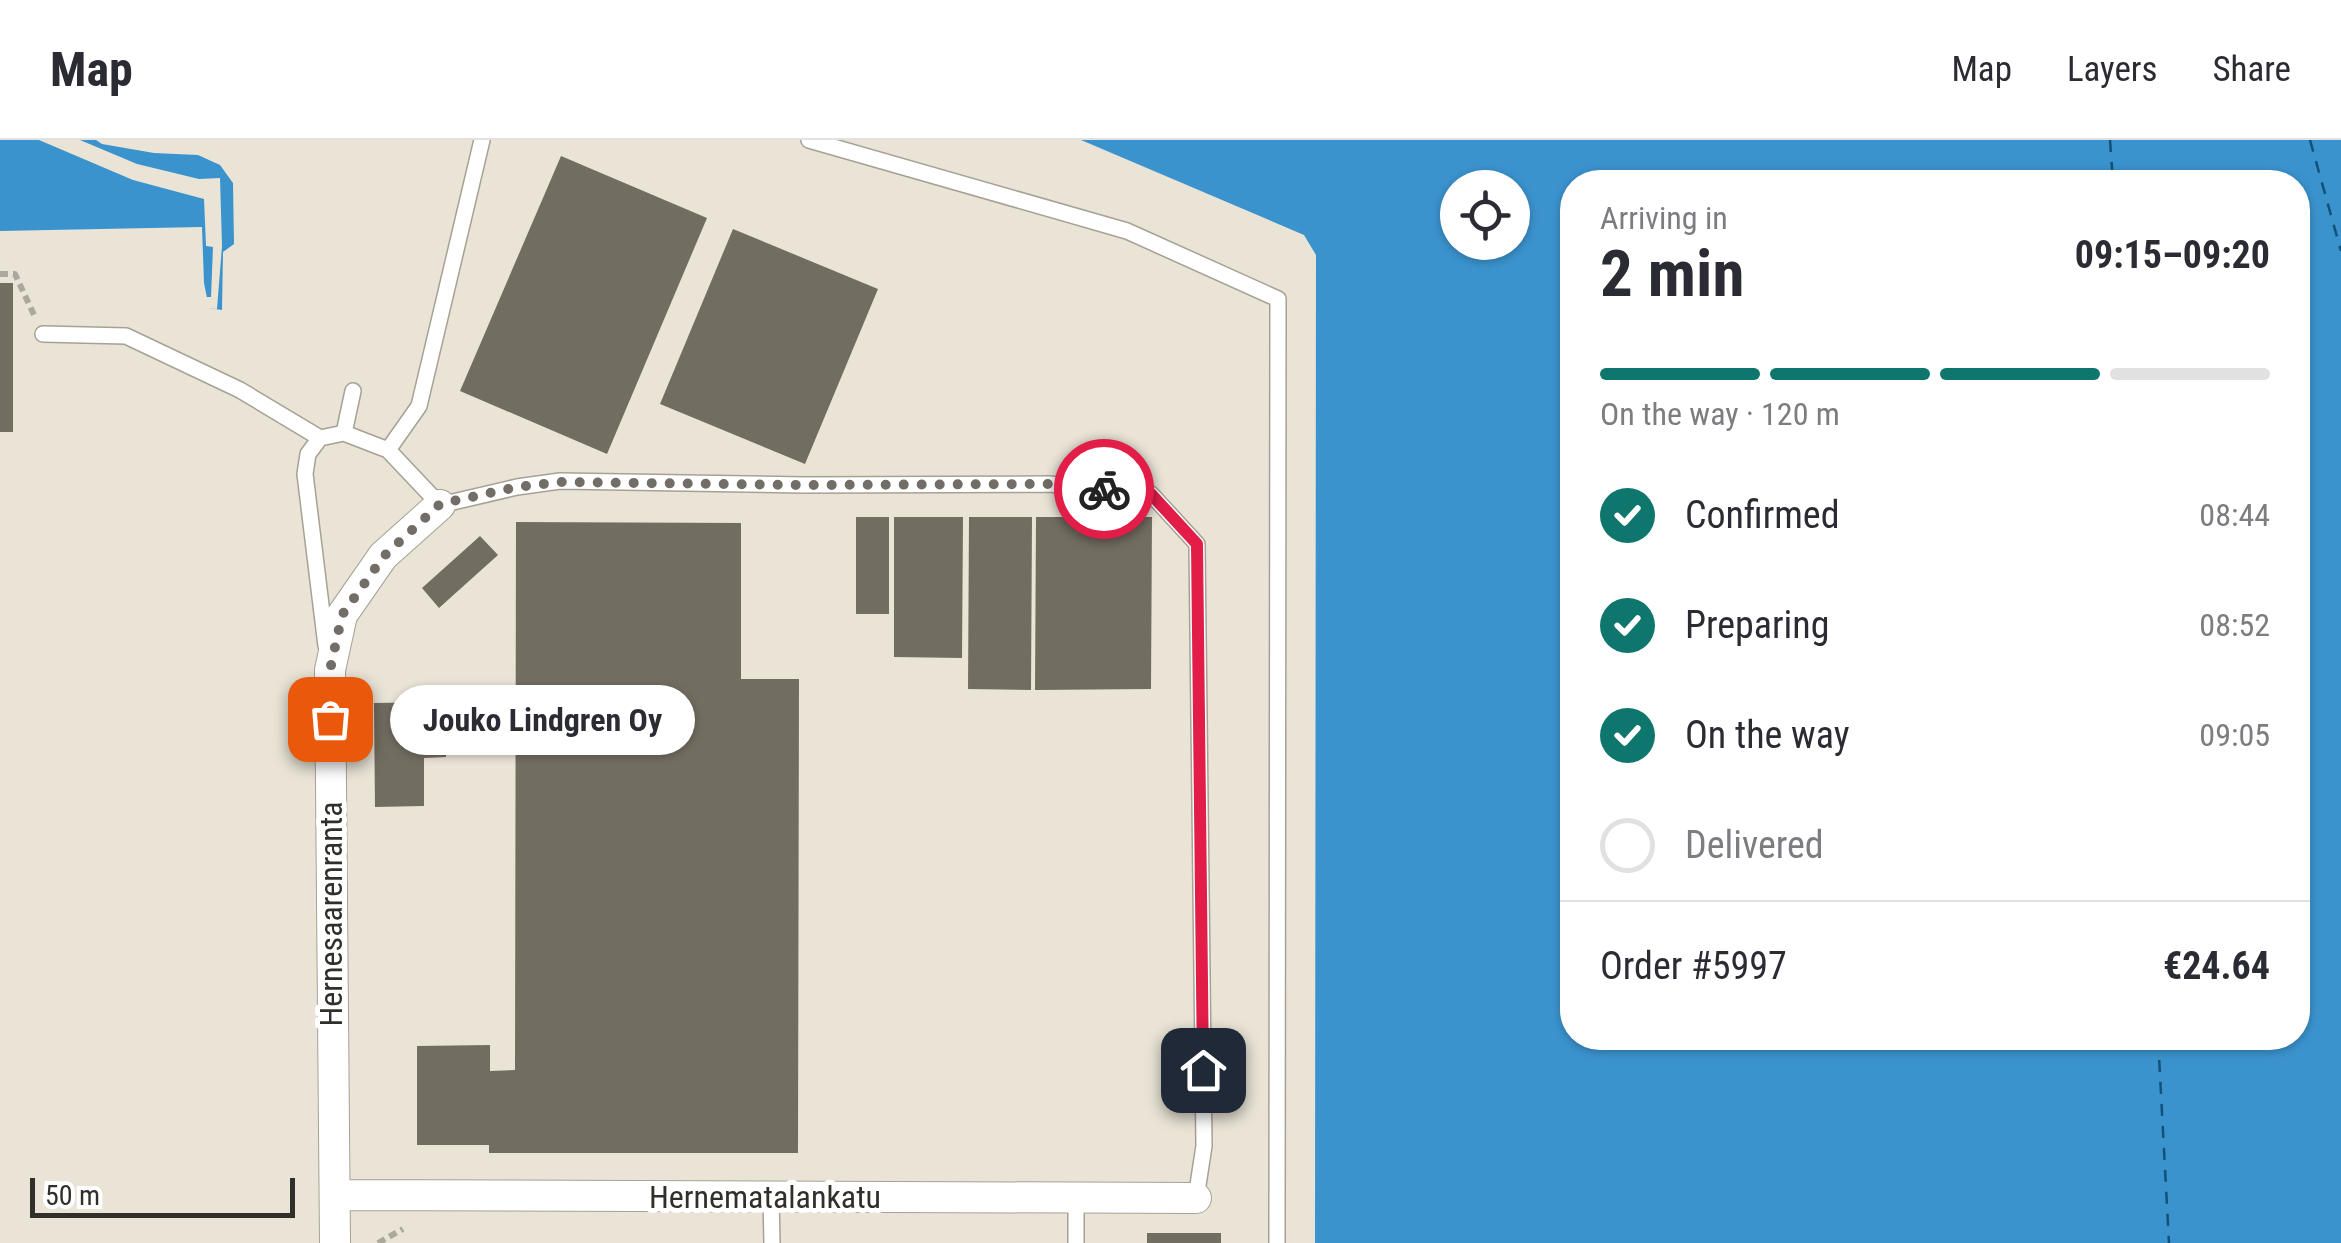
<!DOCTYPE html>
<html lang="en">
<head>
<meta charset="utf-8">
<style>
  :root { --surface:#fff; --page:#f2f2f3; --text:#2b2b33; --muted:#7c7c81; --line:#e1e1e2; --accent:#0f766e }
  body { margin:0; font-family:"Roboto Condensed",sans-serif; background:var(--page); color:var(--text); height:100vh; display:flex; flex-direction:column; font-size:38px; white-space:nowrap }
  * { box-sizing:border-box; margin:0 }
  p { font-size:32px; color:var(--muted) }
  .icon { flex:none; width:55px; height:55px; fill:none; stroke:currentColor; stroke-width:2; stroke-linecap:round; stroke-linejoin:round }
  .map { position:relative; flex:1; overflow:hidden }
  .sheet { position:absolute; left:1560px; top:30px; width:750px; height:880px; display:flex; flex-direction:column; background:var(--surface); border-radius:40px; box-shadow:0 2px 8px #0004 }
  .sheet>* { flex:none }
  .fabs { position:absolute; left:1440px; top:30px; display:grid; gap:20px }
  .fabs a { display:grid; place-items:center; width:90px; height:90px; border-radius:50%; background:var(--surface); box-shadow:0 2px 8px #0004; font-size:50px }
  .scale { position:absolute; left:30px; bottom:25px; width:265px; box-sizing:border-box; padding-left:10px; border:5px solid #312f2a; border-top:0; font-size:28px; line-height:35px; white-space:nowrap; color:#312f2a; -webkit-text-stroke:8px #fff; paint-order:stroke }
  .pin { position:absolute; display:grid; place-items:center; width:85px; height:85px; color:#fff; margin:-42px; border-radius:20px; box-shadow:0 5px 15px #0006 }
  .courier { position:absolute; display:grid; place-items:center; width:100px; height:100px; margin:-50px; border:8px solid #e11d48; border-radius:50%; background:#fff; color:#222; box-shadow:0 2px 12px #0007 }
  .bubble { position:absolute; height:70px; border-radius:35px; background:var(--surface); box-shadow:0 2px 8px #0004; font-size:32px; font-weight:700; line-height:70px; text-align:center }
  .overview em { font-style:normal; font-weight:700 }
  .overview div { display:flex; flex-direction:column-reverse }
  .overview { display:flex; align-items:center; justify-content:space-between; height:170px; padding:0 40px }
  h1 { font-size:65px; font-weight:700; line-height:75px }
  .bar { display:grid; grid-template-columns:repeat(4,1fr); gap:15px 10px; align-content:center; height:120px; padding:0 40px }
  .bar i { height:12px; border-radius:8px; background:var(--line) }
  .bar .on { background:var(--accent) }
  .bar p { grid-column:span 4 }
  .line { display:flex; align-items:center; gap:25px; padding:0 40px; border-top:2px solid var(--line) }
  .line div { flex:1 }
  ol { padding:0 40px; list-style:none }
  li { display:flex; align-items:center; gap:30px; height:110px }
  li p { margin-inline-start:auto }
  li .icon { padding:10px; border-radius:50%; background:var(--accent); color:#fff; stroke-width:4 }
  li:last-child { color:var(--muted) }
  li i { width:55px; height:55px; border:5px solid var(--line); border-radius:50% }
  header { display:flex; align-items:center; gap:60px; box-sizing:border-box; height:140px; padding:0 50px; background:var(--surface); border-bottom:2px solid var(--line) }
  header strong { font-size:48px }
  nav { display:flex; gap:55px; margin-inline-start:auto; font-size:35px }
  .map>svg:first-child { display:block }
  .water { fill:#3b93ce; fill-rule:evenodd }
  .pier { fill:#eae4d7 }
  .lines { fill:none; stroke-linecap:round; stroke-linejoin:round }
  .ferry { stroke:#10527a; stroke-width:2.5; stroke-dasharray:12 10; stroke-linecap:butt }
  .building { fill:#726d61 }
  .service-casing { stroke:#a7a195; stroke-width:18 }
  .minor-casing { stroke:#a7a195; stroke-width:32 }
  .path { stroke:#ada89e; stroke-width:6; stroke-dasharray:8 5; stroke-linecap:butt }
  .service { stroke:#fff; stroke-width:15 }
  .minor { stroke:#fff; stroke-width:30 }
  .done { stroke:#726e67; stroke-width:10; stroke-dasharray:0 18 }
  .route { stroke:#e11d48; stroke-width:12 }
  .labels { text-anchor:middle; stroke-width:10; stroke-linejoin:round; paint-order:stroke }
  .street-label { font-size:32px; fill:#312f2a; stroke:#fff }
</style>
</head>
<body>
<header>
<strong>Map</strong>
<nav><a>Map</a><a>Layers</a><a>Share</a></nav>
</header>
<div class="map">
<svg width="2341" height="1103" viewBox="0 0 2341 1103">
  <rect width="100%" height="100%" fill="#eae4d7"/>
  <path class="water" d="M0,0h96l6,4 52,9 44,2 22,10 13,18 1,61 -11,8 -1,58 -13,-2 -5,-25 -2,-56 -202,4z
    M1081,0h1260v1103h-1026l1,-988 -12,-20zM1572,42h726v856h-726zM1458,48h54v54h-54z"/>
  <path class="pier" d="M39,0h41l57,24 62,15 21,-1 2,68 -5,63 -12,-1v-11h6l2,-50 -7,-1 -2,-47 -71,-19z"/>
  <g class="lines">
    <path class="ferry" d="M2110,0l3,42
      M2310,0l31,111
      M2158,898l11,205"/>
  </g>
  <path class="building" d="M561,16l146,62 -100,236 -147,-63z
    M733,89l145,60 -73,175 -145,-60z
    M0,143h13v149h-13z
    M856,377h33v97h-33z
    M894,377h69l-1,141 -68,-1z
    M969,377h63l-1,173 -63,-1z
    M1036,377h116l-1,172 -116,1z
    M516,382l225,1v156h58l-1,474h-309v-8h-72v-99l73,-1v26l25,-1z
    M480,396l18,19 -59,53 -17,-20z
    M445,562l1,55 -22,1v48l-49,1 -1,-104z
    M1147,1093h74v10h-74z"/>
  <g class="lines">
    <g class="service-casing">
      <path id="service" d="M809,0l318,91 151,68 -1,944
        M43,194l83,2 114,54 80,48
        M344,293l9,-42
        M388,310l31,-44 63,-266
        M326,506l-21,-172 3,-20 12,-16 24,-5 44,17 52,55 77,-18 43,-6 244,4 245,-1 102,10 46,50 7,602 -8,52
        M771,1058l1,45
        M1076,1103v-46"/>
    </g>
    <g class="minor-casing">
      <path id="minor" d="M335,1055l861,3
        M335,1103l-5,-573 12,-55 41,-59 57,-51"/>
    </g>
    <path class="path" d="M0,134h15l19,41
      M378,1103l25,-14"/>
    <use href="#service" class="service"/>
    <use href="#minor" class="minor"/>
  </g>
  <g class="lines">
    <path class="done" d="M330,579v-49l12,-55 42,-59 56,-52 77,-17 43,-5 244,3 245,-1 55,5"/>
    <path class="route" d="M1104,349l47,5 46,50 6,526"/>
  </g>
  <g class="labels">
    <g class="street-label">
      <text transform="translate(331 774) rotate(-90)" y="11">Hernesaarenranta</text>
      <text x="765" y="1068">Hernematalankatu</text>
    </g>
  </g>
</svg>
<div class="fabs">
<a><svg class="icon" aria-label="locate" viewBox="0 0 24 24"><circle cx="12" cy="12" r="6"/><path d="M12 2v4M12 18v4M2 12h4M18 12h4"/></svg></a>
</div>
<div class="scale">50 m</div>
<div class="pin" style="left:330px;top:579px;background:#ea580c"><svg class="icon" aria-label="bag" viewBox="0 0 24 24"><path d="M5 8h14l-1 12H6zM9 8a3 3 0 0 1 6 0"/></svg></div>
<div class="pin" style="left:1203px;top:930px;background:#1f2937"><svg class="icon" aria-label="home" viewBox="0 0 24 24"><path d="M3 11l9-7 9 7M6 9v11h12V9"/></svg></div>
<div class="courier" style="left:1104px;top:349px"><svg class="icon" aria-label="bike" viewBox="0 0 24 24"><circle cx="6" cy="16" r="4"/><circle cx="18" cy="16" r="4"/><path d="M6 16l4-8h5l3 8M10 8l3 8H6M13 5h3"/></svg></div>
<div class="bubble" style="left:390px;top:545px;width:305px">Jouko Lindgren Oy</div>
<section class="sheet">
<div class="overview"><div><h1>2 min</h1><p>Arriving in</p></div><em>09:15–09:20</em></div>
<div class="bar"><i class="on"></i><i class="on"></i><i class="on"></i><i></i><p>On the way · 120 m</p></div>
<ol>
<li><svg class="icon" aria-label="check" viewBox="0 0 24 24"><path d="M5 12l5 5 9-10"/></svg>Confirmed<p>08:44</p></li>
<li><svg class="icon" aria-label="check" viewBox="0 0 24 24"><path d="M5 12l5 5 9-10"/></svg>Preparing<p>08:52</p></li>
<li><svg class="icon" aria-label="check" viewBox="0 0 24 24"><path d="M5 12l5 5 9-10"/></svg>On the way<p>09:05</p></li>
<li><i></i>Delivered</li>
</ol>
<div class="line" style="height:130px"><div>Order #5997</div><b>€24.64</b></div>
</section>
</div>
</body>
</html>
